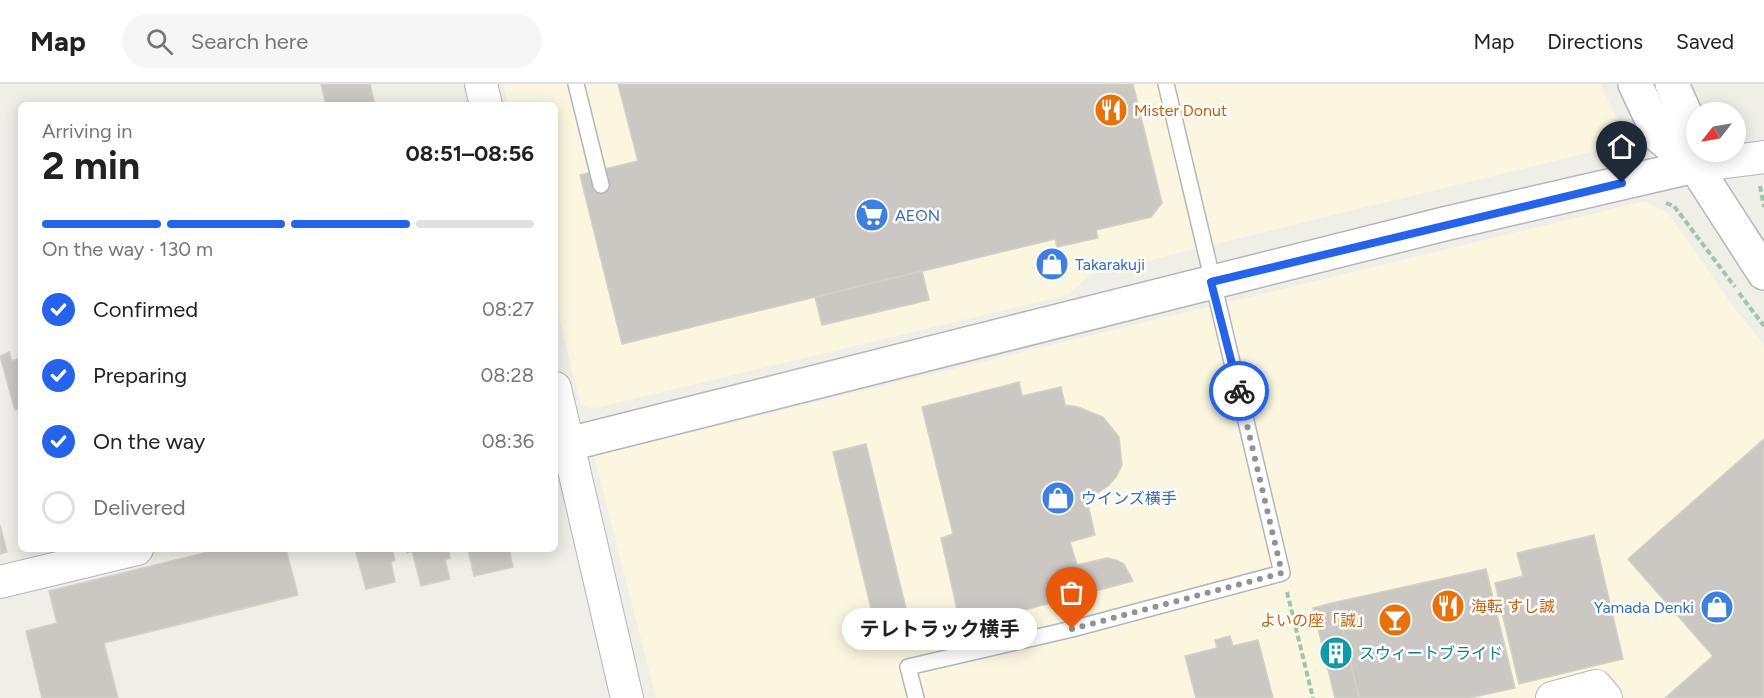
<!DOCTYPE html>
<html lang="en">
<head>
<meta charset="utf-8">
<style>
  :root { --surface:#fff; --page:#f6f6f6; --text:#222; --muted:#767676; --line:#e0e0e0; --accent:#2563eb }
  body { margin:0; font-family:Figtree,"Noto Sans JP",sans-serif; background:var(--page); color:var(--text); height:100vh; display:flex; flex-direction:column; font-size:22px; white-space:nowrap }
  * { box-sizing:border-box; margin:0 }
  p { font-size:20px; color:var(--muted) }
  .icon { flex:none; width:33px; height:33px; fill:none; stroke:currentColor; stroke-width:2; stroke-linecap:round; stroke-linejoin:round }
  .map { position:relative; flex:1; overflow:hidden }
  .details { position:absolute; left:18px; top:18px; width:540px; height:450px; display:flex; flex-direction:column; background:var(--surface); border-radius:9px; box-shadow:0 3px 15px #0003 }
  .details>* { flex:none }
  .needle { width:39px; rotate:239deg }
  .controls { position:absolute; left:1686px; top:18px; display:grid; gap:12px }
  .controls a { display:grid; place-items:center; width:60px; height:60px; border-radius:50%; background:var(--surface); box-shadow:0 3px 15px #0003; font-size:30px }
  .pin { position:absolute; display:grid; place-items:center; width:51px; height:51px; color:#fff; margin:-62px -26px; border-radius:50% 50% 50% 0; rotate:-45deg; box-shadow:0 0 6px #0007 }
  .pin .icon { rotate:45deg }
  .courier { position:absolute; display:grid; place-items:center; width:60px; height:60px; margin:-30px; border:4px solid #2563eb; border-radius:50%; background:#fff; color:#222; box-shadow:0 2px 8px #0007 }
  .bubble { position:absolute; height:42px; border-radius:21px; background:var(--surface); box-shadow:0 3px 15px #0003; font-size:20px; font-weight:700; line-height:42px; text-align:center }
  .overview em { font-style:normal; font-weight:700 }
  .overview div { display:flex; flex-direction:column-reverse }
  .overview { display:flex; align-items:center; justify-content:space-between; height:102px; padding:0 24px }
  h1 { font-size:39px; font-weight:700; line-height:45px }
  .bar { display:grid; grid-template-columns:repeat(4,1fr); gap:9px 6px; align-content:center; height:72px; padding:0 24px }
  .bar i { height:8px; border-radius:4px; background:var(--line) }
  .bar .selected { background:var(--accent) }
  .bar p { grid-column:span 4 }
  ol { padding:0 24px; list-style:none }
  li { display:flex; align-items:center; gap:18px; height:66px }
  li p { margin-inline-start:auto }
  li .icon { padding:6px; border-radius:50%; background:var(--accent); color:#fff; stroke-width:4 }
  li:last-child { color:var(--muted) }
  li i { width:33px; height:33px; border:3px solid var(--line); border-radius:50% }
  header { display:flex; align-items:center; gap:36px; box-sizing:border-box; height:84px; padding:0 30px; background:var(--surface); border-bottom:2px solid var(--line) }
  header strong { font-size:28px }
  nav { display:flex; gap:33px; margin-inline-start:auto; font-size:21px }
  .search { width:420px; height:54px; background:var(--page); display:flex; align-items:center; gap:15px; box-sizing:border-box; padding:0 21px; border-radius:33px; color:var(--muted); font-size:22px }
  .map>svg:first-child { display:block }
  .commercial { fill:#fbf6e0 }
  .building { fill:#cbc8c4; stroke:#d3d0c6; stroke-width:1.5 }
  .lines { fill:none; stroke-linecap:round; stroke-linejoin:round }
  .service-casing { stroke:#b4b6ba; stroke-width:18 }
  .minor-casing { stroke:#b4b6ba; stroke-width:34 }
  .tertiary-casing { stroke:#b4b6ba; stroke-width:36 }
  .path { stroke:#9fc5ac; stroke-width:4; stroke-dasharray:6 3; stroke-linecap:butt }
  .service { stroke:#fff; stroke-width:15 }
  .minor { stroke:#fff; stroke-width:32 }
  .tertiary { stroke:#fff; stroke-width:33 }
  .done { stroke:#919293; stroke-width:6; stroke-dasharray:0 10.8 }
  .route { stroke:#2563eb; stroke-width:8 }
  .labels { text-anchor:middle; stroke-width:5; stroke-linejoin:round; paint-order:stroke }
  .food-label { font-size:16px; fill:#c56008; stroke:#fff; text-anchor:start }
  .shop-label { font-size:16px; fill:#366cbe; stroke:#fff; text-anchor:start }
  .culture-label { font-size:16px; fill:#0d838f; stroke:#fff; text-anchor:start }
</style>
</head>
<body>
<header>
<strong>Map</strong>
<div class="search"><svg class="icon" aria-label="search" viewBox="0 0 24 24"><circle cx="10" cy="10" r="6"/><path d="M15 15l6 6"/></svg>Search here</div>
<nav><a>Map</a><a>Directions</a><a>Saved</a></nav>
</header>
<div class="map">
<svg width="1764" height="614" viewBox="0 0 1764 614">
  <rect width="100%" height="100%" fill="#efeee7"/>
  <path class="commercial" d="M503,0h1097l24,48 -8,14 -526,129 -22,20 -477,114 -11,-6 -25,-103v-195h-47z
    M1645,117l23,12 65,93 31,39v353h-1108l-62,-242z"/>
  <path class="building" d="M321,0h49l5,21h-49z
    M618,0h515l29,119 -11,14 -55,13 2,8 -41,9 -2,-8 -433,105 -42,-169 58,-14z
    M1058,171l3,14 -14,3 -3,-13z
    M922,187l7,29 -107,25 -7,-28z
    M9,268l3,9 9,-3v50l-6,2 -15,-54z
    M1019,298l3,14 39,-9 4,18 13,2 25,10 16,20 3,28 -6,12 -8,9 -21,14 8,35 -25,7 7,23 30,-7 9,2 8,4 9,17 -172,46 -20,-89 12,-4 -31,-127z
    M1764,355v259h-99l48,-42 -85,-97z
    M866,360l42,173 -33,8 -42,-173z
    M0,441l7,27 -7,2z
    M1594,451l29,124 -104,25 -24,-101 28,-7 -6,-23z
    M220,465h66l12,46 -194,48 14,55h-76l-16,-67 31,-8 -8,-32z
    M355,465h37l3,11 -4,2 4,20 -29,7z
    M406,465h42l2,9 -5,2 5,19 -29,7 -9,-35 -5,2z
    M468,465h41l4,18 -39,9z
    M1486,485l29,119 -45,10h-111l-23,-96z
    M1336,518l23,96h-24l-22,-90z
    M1230,552l3,10 25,-6 15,58h-77l-11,-42 32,-8 -2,-8z"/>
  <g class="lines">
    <g class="service-casing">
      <path id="service" d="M576,0l25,101
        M916,614l-8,-31 164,-38 210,-56 -116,-489"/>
    </g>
    <g class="minor-casing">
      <path id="minor" d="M481,0l5,21
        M1695,82l69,-9
        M555,304l72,310
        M0,498l137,-33
        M1552,614l44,-12 10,12"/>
    </g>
    <g class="tertiary-casing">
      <path id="tertiary" d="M1635,0l25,53 35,29 69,107
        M1672,0l19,43 4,39
        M569,360l875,-220 251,-58"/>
    </g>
    <path class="path" d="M1760,102l4,21
      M1666,119l8,3 61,81
      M1739,209l25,33
      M1287,508l26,106"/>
    <use href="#service" class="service"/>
    <use href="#minor" class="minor"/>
    <use href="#tertiary" class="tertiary"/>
  </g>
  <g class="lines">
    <path class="done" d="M1072,545l210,-56 -43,-182"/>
    <path class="route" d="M1239,307l-28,-109 411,-99"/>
  </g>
  <defs>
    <g id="restaurant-disc" transform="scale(1.725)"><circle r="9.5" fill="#e8710a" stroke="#fff"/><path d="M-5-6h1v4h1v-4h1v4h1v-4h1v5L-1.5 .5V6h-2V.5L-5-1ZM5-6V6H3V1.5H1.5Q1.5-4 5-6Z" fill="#fff"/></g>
    <g id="supermarket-disc" transform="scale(1.725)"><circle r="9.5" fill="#3f7fe0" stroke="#fff"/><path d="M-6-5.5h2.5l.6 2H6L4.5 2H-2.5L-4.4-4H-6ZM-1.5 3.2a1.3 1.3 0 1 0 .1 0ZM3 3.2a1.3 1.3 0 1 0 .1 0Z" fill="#fff"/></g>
    <g id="shop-disc" transform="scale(1.725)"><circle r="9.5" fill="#3f7fe0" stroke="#fff"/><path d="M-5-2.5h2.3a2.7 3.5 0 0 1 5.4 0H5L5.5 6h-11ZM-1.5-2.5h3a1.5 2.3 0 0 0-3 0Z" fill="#fff"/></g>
    <g id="bar-disc" transform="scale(1.725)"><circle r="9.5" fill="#e8710a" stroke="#fff"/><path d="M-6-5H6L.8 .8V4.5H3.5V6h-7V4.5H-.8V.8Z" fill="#fff"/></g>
    <g id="building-disc" transform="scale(1.725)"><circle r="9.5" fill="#0f9aa8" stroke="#fff"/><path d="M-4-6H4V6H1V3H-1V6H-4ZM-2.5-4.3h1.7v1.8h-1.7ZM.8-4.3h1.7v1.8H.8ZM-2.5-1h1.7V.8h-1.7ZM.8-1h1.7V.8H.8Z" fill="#fff"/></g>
  </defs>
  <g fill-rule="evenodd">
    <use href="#restaurant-disc" x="1111" y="26"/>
    <use href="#supermarket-disc" x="872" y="131"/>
    <use href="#shop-disc" x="1052" y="180"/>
    <use href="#shop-disc" x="1058" y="414"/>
    <use href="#restaurant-disc" x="1448" y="522"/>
    <use href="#shop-disc" x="1717" y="523"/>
    <use href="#bar-disc" x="1395" y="536"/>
    <use href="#building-disc" x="1336" y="569"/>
  </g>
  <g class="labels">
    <g class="food-label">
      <text x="1134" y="32">Mister Donut</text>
      <text x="1471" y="528">海転 すし誠</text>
      <text x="1372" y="542" text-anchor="end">よいの座「誠」</text>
    </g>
    <g class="shop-label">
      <text x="895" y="137">AEON</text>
      <text x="1075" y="186">Takarakuji</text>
      <text x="1081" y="420">ウインズ横手</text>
      <text x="1694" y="529" text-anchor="end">Yamada Denki</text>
    </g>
    <g class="culture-label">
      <text x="1359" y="575">スウィートブライド</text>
    </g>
  </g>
</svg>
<div class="controls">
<a><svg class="needle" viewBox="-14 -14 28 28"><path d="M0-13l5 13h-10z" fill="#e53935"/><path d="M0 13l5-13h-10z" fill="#767676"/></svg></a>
</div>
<div class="pin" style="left:1072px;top:545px;background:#ea580c"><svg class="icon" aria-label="bag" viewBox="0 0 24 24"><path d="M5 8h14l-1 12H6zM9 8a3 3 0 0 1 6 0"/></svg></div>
<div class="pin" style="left:1622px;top:99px;background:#1f2937"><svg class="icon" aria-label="home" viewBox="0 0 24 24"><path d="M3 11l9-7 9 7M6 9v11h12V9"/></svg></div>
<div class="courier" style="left:1239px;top:307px"><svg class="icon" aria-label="bike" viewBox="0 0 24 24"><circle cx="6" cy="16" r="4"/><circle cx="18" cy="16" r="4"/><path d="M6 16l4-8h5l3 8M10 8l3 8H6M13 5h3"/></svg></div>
<div class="bubble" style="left:842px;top:524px;width:195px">テレトラック横手</div>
<section class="details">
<div class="overview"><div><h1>2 min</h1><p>Arriving in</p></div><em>08:51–08:56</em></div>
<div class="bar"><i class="selected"></i><i class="selected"></i><i class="selected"></i><i></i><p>On the way · 130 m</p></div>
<ol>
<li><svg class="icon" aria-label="check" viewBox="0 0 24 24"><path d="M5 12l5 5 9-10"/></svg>Confirmed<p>08:27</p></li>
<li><svg class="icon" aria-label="check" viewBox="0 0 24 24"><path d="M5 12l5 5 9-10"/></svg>Preparing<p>08:28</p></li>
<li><svg class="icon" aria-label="check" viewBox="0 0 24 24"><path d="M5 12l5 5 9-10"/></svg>On the way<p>08:36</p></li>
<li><i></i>Delivered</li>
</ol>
</section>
</div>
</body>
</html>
